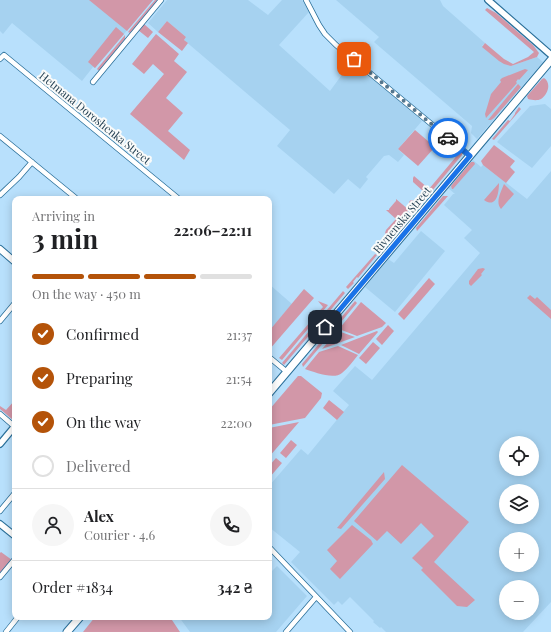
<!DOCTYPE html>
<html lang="en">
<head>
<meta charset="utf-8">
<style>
  :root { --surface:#fff; --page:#f6f6f6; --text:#202124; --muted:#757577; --line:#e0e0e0; --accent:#b45309 }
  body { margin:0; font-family:"Playfair Display",serif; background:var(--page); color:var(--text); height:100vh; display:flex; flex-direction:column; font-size:15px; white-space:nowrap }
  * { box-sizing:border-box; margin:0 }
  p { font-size:13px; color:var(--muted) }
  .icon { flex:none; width:22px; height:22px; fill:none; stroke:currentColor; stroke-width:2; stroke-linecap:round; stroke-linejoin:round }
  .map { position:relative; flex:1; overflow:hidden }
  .sheet { position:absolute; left:12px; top:196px; width:260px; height:424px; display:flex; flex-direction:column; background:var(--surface); border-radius:8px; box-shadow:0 2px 10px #0003 }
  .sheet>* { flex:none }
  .buttons { position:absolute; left:499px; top:436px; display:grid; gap:8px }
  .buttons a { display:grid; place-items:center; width:40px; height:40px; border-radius:50%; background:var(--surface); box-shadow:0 2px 10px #0003; font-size:20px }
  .pin { position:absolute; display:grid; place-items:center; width:34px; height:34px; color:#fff; margin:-17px; border-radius:8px; box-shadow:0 2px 6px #0006 }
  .courier { position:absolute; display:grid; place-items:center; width:40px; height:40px; margin:-20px; border:3px solid #1a73e8; border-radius:50%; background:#fff; color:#222; box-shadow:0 1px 5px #0007 }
  .summary em { font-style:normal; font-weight:700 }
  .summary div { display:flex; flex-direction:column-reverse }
  .summary { display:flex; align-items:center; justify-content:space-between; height:68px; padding:0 20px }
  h1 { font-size:26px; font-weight:700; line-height:30px }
  .bar { display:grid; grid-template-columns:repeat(4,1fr); gap:6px 4px; align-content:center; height:48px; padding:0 20px }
  .bar i { height:5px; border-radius:3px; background:var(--line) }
  .bar .active { background:var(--accent) }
  .bar p { grid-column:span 4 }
  .line { display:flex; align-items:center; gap:10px; padding:0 20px; border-top:1px solid var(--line) }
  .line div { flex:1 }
  .round { display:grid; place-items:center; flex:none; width:42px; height:42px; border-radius:21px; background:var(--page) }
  ol { padding:0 20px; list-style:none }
  li { display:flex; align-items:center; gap:12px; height:44px }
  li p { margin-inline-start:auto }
  li .icon { padding:4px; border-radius:50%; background:var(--accent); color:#fff; stroke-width:4 }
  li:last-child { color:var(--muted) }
  li i { width:22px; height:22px; border:2px solid var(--line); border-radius:50% }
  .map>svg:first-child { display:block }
  .built { fill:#a6d2f0; fill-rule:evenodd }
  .green { fill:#d297a8 }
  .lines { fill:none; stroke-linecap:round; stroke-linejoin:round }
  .minor-casing { stroke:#2b709a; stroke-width:6 }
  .tertiary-casing { stroke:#2b709a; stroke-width:8 }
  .secondary-casing { stroke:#2b709a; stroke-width:8 }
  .primary-casing { stroke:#2b709a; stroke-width:9 }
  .minor { stroke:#fff; stroke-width:4.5 }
  .tertiary { stroke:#fff; stroke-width:5.5 }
  .secondary { stroke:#fff; stroke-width:6 }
  .primary { stroke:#fff; stroke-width:7 }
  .done { stroke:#56778e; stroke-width:4; stroke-dasharray:0 7.2 }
  .route { stroke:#1a73e8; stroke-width:5 }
  .labels { text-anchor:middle; stroke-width:4; stroke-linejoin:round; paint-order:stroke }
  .street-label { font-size:11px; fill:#223f52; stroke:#fafbfa }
</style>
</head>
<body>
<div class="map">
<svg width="551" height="632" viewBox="0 0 551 632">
  <rect width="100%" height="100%" fill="#b8e0fc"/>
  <path class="built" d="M0,0h153l-58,68 -2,-1 -11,14 -70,-58 -9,11 -3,-3z
    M167,0h81l20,15 14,-15h20l7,12 -30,33 51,46 22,-30 46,38 24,22 -24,28 6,6 -6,7 -9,-7 -5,1 -18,21 2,2 -8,10 -12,-10 -14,15 -57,-48 13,-16 -106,-90 2,-3 -19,-16 -9,11 -10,-9z
    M336,0h104l3,6 42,37 -3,3 29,20 26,-9 6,5 -66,77 -6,-6 1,-7 -98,-84 5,-5z
    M545,104l6,5v37l-19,22 -35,-26 33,-36z
    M473,160l8,7 2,-2 44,34 24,-28v431l-28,30h-137l-5,-5 -1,1 -7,-6 1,-1 -24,-24 -8,8 -4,-4 -4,4 -43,-43 9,-10 -31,-25v-41l32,-37 7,6 41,-50 -16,-14 22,-25 17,14 108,-127 -16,-15 8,-8 -28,-25 9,-11h2l-7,-6zM506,443h26v26h-26zM506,491h26v26h-26zM506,539h26v26h-26zM506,587h26v26h-26z
    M421,231l24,20 -50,61 -30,-25 23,-28 6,4z
    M269,284l23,20 -23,27z
    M277,566l30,30 -31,36h-86l-11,-15h90v-43z"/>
  <path class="green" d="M89,0h64l-26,31z
    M155,0h3l-28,33 -2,-1z
    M487,8l9,5 37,32 6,8 -2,4 -26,9 -7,-2 -5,-3 -17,-14 3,-4 19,16 9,5 15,-7 6,-5 -49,-42z
    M167,21l19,16 -2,3 4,3 -6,8 -24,-19z
    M144,24l9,8 -5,6 -10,-8z
    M116,27l8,7 -29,34 -7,-6z
    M156,34l23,20 -5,7 13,11 -21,26 17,15 -15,18 22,19 -6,10 -54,-46 34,-40 -11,-10 -9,10 -12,-10z
    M125,35v4l-26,32 -2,-2z
    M525,69l3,1 -9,10 -1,-1 -2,3 1,1 -31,35 -1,-4 6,-20 10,-12 -1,-2 2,-2z
    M544,78c7,4 5,16 -3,21 -4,2 -9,1 -13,0l-1,-3 15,-17z
    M518,84l3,3 -27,31 -3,2h-3z
    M519,107l2,2 -27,31 -2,-1 16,-19 2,1 5,-7v-1z
    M415,130l20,17 -17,19 -20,-17z
    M494,145l21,16 -5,6 5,5 -9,11 -23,-18 -2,-4z
    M460,152l2,1v2l-46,55 -3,-2z
    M471,162h3l1,2 -22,25h-1l-1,-3z
    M414,176l14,12 -16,19 -3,-3v-2l2,-2 3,1 9,-10 -10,-9v-4z
    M499,183c0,9 -2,26 -15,17z
    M504,184l10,10 -13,15c-6,-7 0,-17 3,-25z
    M443,196h5l-31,35 -1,-3z
    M396,199l13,11 -22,25 -2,-2 1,-3 10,-11 -10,-9h3v-1l6,-7 1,-1z
    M411,211l2,2 -22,26 -2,-2z
    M375,254l2,1 -19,23 -1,-1 -4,5 1,1 -6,6 -2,-2z
    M483,268l2,1 -4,5 1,1 -11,11 -2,-2v-3l9,-12z
    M429,278l6,6 -31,36 -6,-6z
    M304,289l10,9 -45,52v-19z
    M343,291l2,2 -61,72 -2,-2z
    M530,295l5,4 2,-2 14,13v9l-24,-21z
    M318,301l10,4 -46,55 -3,-2 44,-51z
    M355,301l2,2 -54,64 -1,-3z
    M361,302l25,21 -4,4 -25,9 -18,-7z
    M388,325l6,6 -12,14 -6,-6z
    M338,331l17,6 -33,12z
    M377,331l1,1 -19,22 -18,-9z
    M373,342l7,6 -14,16 -7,-6z
    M338,346l20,9c-5,6 -10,13 -16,18 -8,7 -28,-1 -37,-4l14,-17z
    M298,376h3l21,17 -1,5 -16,20 -36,7v-15z
    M15,400v19l-2,1 -13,-11v-3l6,4z
    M329,400l15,12 -7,8 -14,-12z
    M299,422l-30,35v-29z
    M291,440l6,5 -11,13 -6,-5z
    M276,458l6,5 -13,15v-12z
    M402,465l67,57 -35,40 41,38 -8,7 -10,-1 -36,-36 2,-2 -11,-10 22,-22 -13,-13 -20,21 -14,-13 -10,10 -23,-20z
    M384,472l1,7 -44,50 -4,-1z
    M352,525l19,15 2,4 -33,35 -10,-10 7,-8 -10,-11z
    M1,552l11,8 -12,15v-22z
    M95,617h75l10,15h-97z"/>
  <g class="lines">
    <g class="minor-casing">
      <path id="minor" d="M306,0l13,25 6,9 11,11 134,111
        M0,59l4,-4 175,144
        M93,82l68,-82
        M0,136l77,63
        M0,195l19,-18 13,-15
        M0,321l15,-18
        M269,357l18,15
        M0,414l15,13
        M0,511l15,-18
        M269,547l81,85
        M0,577l15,-18
        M6,632l12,-15
        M286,632l30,-35"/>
    </g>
    <g class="tertiary-casing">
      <path id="tertiary" d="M488,0l63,55
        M0,444l15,-18
        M0,524l15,12"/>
    </g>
    <g class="secondary-casing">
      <path id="secondary" d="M0,249l15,13"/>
    </g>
    <g class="primary-casing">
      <path id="primary" d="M269,393l282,-333
        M67,632l13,-15"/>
    </g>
    <use href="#minor" class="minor"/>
    <use href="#tertiary" class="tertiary"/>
    <use href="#secondary" class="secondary"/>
    <use href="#primary" class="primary"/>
  </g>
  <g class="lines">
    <path class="done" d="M354,59l94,79"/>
    <path class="route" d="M325,327l145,-171 -22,-18"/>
  </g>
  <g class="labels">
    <g class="street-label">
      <text transform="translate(95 118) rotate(39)" y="4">Hetmana Doroshenka Street</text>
      <text transform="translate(402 220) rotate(-50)" y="4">Rivnenska Street</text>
    </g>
  </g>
</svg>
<div class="buttons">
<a><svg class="icon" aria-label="locate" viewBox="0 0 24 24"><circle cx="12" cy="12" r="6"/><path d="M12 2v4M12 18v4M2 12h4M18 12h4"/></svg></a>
<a><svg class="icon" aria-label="layers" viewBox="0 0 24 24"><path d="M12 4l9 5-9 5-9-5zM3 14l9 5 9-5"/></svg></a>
<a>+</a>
<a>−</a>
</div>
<div class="pin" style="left:354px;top:59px;background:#ea580c"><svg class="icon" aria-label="bag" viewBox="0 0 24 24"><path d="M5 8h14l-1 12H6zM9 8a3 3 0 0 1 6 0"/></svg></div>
<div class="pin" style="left:325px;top:327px;background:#1f2937"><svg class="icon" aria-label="home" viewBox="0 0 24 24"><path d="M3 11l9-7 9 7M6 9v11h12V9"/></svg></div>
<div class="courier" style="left:448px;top:138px"><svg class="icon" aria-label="car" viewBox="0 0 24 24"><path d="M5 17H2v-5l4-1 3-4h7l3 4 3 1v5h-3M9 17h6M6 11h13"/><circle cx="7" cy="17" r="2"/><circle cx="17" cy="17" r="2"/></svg></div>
<section class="sheet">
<div class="summary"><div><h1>3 min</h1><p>Arriving in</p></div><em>22:06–22:11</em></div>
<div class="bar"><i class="active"></i><i class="active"></i><i class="active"></i><i></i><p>On the way · 450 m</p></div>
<ol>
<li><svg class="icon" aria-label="check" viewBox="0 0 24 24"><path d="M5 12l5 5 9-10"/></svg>Confirmed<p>21:37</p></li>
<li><svg class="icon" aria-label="check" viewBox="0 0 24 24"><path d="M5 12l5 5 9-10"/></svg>Preparing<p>21:54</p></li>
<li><svg class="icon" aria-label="check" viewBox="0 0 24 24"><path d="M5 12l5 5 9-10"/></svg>On the way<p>22:00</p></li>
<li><i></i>Delivered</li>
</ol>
<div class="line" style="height:72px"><a class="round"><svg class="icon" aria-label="person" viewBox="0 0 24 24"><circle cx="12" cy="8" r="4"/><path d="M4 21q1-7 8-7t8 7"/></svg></a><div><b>Alex</b><p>Courier · 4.6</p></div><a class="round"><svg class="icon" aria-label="phone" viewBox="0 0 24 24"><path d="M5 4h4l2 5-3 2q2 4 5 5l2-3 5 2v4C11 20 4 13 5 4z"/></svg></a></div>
<div class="line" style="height:52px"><div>Order #1834</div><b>342 ₴</b></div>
</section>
</div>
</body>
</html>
